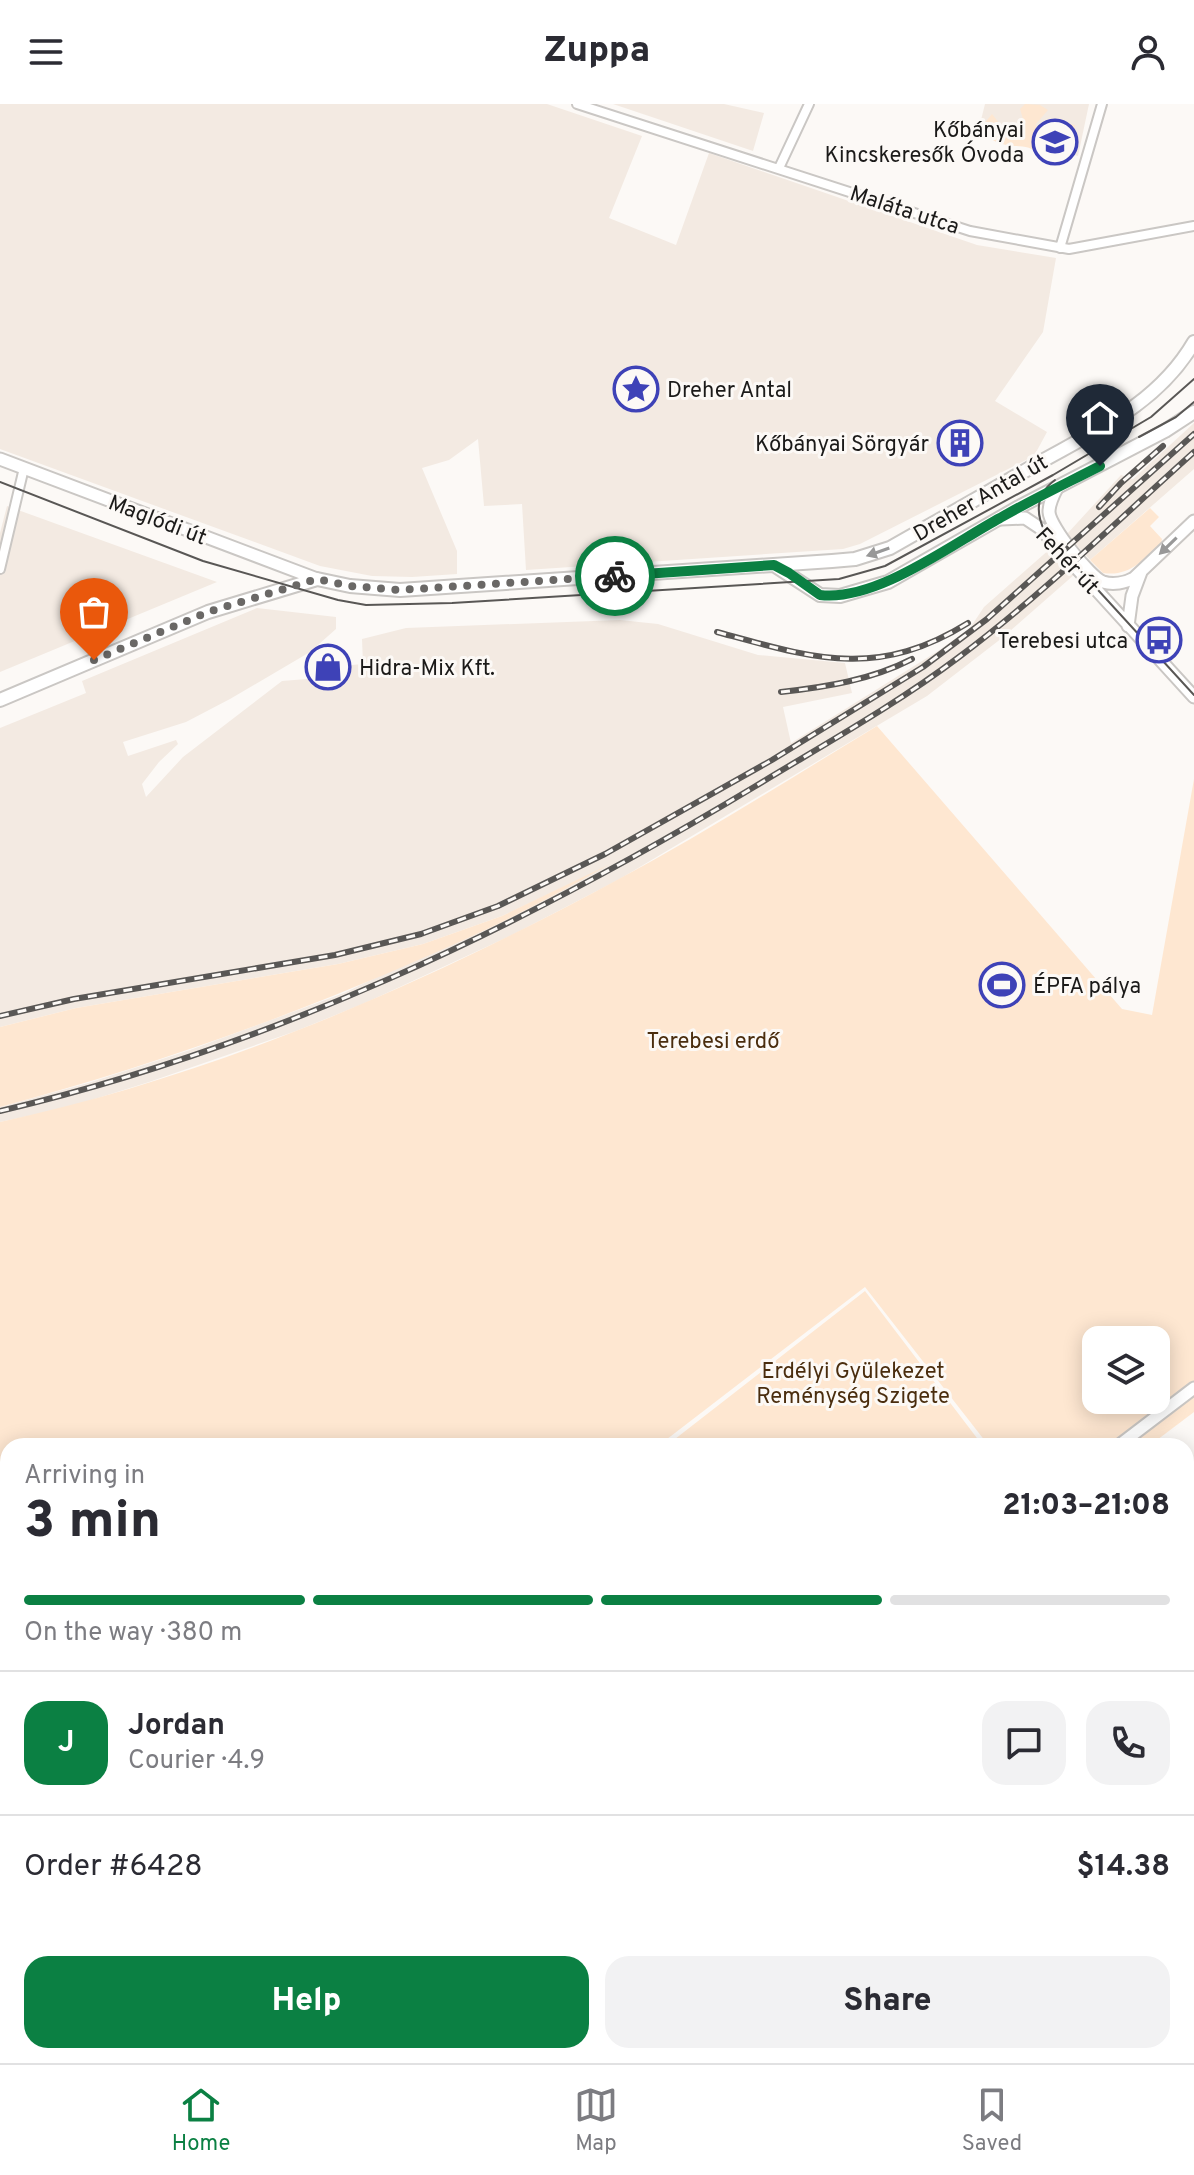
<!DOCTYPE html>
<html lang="en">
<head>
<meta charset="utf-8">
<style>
  :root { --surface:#fff; --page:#f2f2f3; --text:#2b2b33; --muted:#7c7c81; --line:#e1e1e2; --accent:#0b8043 }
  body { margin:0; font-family:Overpass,sans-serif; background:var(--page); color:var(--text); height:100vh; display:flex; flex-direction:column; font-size:30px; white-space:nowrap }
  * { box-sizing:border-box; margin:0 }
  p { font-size:26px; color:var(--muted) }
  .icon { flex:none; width:44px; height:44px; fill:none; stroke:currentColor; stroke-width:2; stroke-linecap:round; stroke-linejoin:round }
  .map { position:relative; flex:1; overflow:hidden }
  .panel { position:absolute; left:0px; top:1334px; width:1194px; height:626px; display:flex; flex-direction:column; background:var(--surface); border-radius:24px 24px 0 0; box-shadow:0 4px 20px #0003 }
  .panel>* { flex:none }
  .tools { position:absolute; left:1082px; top:1222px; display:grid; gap:16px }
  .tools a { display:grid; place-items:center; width:88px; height:88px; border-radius:16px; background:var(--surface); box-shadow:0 4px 20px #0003; font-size:40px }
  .pin { position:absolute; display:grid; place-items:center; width:68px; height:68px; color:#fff; margin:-82px -34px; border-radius:50% 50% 50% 0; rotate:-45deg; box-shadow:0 0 8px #0007 }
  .pin .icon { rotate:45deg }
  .courier { position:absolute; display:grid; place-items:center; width:80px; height:80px; margin:-40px; border:6px solid #0b8043; border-radius:50%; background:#fff; color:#222; box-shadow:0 2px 10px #0007 }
  .headline em { font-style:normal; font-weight:800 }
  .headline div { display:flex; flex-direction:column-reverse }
  .headline { display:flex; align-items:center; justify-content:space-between; height:136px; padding:0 24px }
  h1 { font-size:52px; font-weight:800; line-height:60px }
  .bar { display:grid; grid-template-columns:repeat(4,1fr); gap:12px 8px; align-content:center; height:96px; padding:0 24px }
  .bar i { height:10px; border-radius:6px; background:var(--line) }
  .bar .active { background:var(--accent) }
  .bar p { grid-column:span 4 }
  .line { display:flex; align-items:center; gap:20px; padding:0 24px; border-top:2px solid var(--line) }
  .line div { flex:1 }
  .round { display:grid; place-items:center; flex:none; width:84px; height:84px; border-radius:24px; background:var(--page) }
  .primary-button { display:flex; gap:16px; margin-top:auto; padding:16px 24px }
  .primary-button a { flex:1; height:92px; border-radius:24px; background:var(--accent); color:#fff; font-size:32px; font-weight:800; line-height:92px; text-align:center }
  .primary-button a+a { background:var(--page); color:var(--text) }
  header { display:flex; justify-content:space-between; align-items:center; height:104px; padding:0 24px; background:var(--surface); font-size:36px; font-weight:800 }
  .menu { display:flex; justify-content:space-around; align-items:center; height:112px; border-top:2px solid var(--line); background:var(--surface); font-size:22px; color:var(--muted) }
  .menu a { display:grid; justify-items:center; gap:4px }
  .menu .active { color:var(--accent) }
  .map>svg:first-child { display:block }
  .built { fill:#f3eae2 }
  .green { fill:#fee7d1; fill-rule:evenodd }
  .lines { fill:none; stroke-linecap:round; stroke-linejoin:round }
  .street-casing { stroke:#cac7c4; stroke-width:12 }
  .secondary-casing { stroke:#cac7c4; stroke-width:15 }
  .primary-casing { stroke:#cac7c4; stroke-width:16 }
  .street { stroke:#fff; stroke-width:8 }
  .secondary { stroke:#fff; stroke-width:11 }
  .primary { stroke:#fff; stroke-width:12 }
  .tram { stroke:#595755; stroke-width:2 }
  .rail-casing { stroke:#595755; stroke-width:6 }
  .rail { stroke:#fcf9f6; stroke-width:3; stroke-dasharray:9; stroke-linecap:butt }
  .oneway { fill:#989898 }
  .done { stroke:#6a6866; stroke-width:8; stroke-dasharray:0 14.4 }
  .route { stroke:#0b8043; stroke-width:10 }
  .labels { text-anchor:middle; stroke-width:6; stroke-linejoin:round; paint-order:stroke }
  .poi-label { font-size:22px; fill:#1b1a19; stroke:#fcf9f6; text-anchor:end }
  .street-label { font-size:22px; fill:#1b1a19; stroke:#fcf9f6 }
  .park-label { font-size:22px; fill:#4a2d0e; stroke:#fcf9f6 }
</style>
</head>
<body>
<header><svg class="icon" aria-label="menu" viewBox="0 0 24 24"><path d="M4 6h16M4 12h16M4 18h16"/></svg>Zuppa<svg class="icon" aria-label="person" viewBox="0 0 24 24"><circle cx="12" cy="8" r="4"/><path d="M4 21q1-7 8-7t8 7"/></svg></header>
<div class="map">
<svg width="1194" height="1959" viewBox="0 0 1194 1959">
  <rect width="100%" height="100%" fill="#fcf9f6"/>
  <path class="built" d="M0,0h547l95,32 -33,82 67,27 33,-92 268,92 79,13 -13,74 -48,69 52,31 -13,24 -174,88 -17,5 -317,21 -4,-66 -38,2 -6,-67 -29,21 -27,8 35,83v23l-45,3 -40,-1 -52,-10 -320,-117z
    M613,0h111l40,9 -11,38z
    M985,0h104l-11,52 -99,-28z
    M1194,319v46l-104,91 -23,-26 54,-59 12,4z
    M7,402l210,76 -217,90v-139z
    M1051,444l24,26 -73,64 -75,58 -309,184 -106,55 -147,68 -69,28 -147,51 -83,26 -66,14v-15l88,-24 102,-33 154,-57 242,-117 -84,40 -79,28 -85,20 -262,44 -76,19v-299l86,-35 -4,-12 175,-73 79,9v12l-26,23 -80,47 -44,23 -63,20 5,14 48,-16 2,4 -19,18 -17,22 4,13 37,-40 99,-76 37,-3v-10l44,-4 -1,-25 44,-11 214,-8 38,4 100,31 87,8 7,30 -69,14 8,36 147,-92 32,-23 14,-21z
    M1194,1522v331l-8,-11v-314z
    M0,1715h8v237h556l-9,7h-555z
    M1006,1952h178l5,7h-193z"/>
  <path class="green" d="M1025,0l15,1 8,5 -12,14 2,10 8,4 9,-3 6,-13 14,3 -1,19 -7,13 -25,1c-14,-17 -23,-9 -40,-14 -6,-1 -13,-7 -19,-10v-9l9,-11 11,14 13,1 7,-10 -3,-10z
    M1150,404l9,9 -9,9 12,13 -1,6c-18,15 -32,32 -58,28l-13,-13z
    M877,622l245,283 30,6 42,-236v633l-45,34h-160l-124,-159 -207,159h-650v373h-8v-697c216,-47 423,-137 617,-242 88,-47 174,-102 260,-154zM1096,1236h60v60h-60z
    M610,760c-36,20 -71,40 -108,58 -161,76 -329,139 -502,185v-80l76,-19 262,-44 85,-20 79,-28z
    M865,1187l118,155h-317z
    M1186,1842l8,11v106h-5l-5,-7h2z
    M768,1952h95l5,7h-95z"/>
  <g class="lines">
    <g class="street-casing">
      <path id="street" d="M577,0l393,127 99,18 125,-23
        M779,64l30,-64
        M1060,144l42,-144
        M0,465l24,-101"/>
    </g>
    <g class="secondary-casing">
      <path id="secondary" d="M0,355l317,120
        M1057,384c-4,8 -8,15 -8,24 1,15 41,65 54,70 10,3 22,1 31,-4l60,-57
        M1001,415l24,-1 15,10 154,169
        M1128,522l4,-30 9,-24
        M1118,1342l76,-58
        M0,1703h8
        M409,1952l5,7
        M569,1959l9,-7"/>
    </g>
    <g class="primary-casing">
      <path id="primary" d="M777,463l43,28 20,1 48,-14 131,-75 146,-76 29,-19
        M0,596l208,-88 109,-33 33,7 50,4 432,-29 23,-2 35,-11c48,-27 97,-55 145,-83 60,-34 123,-61 159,-123"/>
    </g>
    <use href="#street" class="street"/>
    <use href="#secondary" class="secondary"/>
    <use href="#primary" class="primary"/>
    <path class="tram" d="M1139,333l37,-20 18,-15
      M1055,376c-19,14 -20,32 -10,52l149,163
      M0,378l203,79 135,39 28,5 86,-2 387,-24 46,-13 168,-91 98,-58 43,-38"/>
    <g class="rail-casing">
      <path id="rail" d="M1099,403l22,-24 42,-37
        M717,528c96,26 159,48 251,-9
        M781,588c45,-5 90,-12 131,-33
        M0,912l74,-17 261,-44 86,-21 77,-28 107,-52 167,-94 151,-93 64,-48 207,-185
        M0,1007c269,-63 518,-182 754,-324 69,-42 140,-81 205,-130 83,-62 158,-136 235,-205
        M0,1726l8,1"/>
    </g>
    <use href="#rail" class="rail"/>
  </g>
  <defs><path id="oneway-solid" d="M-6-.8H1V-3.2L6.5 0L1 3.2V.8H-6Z" transform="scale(2)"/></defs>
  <g class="oneway">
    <use href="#oneway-solid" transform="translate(1168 442) rotate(136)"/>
    <use href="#oneway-solid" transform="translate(878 448) rotate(161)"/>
  </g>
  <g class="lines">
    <path class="done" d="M94,556l114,-48 109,-33 33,7 50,4 215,-14"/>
    <path class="route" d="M615,472l159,-11 15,8 31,22c56,7 132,-51 180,-77 33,-19 67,-35 100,-52"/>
  </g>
  <defs>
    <g id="school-ring" transform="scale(2.3)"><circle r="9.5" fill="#fcf9f6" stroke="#3e42b7" stroke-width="1.5"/><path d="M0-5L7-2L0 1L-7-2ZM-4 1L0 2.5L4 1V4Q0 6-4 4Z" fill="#3e42b7"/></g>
    <g id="sight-ring" transform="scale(2.3)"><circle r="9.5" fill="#fcf9f6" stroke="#3e42b7" stroke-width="1.5"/><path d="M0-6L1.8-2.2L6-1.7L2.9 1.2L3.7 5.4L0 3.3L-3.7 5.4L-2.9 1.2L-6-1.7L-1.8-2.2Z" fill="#3e42b7"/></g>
    <g id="building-ring" transform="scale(2.3)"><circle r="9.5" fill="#fcf9f6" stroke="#3e42b7" stroke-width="1.5"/><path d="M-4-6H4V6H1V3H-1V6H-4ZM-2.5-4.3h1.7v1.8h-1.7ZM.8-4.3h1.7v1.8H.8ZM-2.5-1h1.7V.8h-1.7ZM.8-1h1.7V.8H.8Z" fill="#3e42b7"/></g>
    <g id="bus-ring" transform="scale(2.3)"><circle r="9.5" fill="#fcf9f6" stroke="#3e42b7" stroke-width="1.5"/><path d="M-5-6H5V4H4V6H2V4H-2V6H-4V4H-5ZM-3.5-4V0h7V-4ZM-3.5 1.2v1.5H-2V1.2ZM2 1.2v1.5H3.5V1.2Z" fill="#3e42b7"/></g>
    <g id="shop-ring" transform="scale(2.3)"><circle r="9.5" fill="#fcf9f6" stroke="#3e42b7" stroke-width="1.5"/><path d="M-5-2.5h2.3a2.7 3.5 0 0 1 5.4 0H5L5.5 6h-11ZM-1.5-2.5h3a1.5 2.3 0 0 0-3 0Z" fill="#3e42b7"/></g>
    <g id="stadium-ring" transform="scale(2.3)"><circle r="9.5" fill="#fcf9f6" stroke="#3e42b7" stroke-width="1.5"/><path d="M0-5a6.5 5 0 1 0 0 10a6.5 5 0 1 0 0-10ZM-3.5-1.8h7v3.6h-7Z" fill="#3e42b7"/></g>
  </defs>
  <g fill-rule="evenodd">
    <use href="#school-ring" x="1055" y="38"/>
    <use href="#sight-ring" x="636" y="285"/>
    <use href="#building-ring" x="960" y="339"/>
    <use href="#bus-ring" x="1159" y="536"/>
    <use href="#shop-ring" x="328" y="563"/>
    <use href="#stadium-ring" x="1002" y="881"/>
  </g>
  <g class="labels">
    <g class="poi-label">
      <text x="1024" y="33">Kőbányai<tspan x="1024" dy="25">Kincskeresők Óvoda</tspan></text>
      <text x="667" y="293" text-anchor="start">Dreher Antal</text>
      <text x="929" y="347">Kőbányai Sörgyár</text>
      <text x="1128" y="544">Terebesi utca</text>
      <text x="359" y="571" text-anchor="start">Hidra-Mix Kft.</text>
      <text x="1033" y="889" text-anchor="start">ÉPFA pálya</text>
    </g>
    <g class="street-label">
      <text transform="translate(905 105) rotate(18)" y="8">Maláta utca</text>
      <text transform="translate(980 393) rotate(-30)" y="8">Dreher Antal út</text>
      <text transform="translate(158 415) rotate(21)" y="8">Maglódi út</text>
      <text transform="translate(1068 456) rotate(47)" y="8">Fehér út</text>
    </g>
    <g class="park-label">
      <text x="713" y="944">Terebesi erdő</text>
      <text x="853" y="1274">Erdélyi Gyülekezet<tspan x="853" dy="25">Reménység Szigete</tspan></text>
    </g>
  </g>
</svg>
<div class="tools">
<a><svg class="icon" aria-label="layers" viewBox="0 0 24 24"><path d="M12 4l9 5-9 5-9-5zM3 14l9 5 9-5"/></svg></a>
</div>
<div class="pin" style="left:94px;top:556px;background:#ea580c"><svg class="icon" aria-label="bag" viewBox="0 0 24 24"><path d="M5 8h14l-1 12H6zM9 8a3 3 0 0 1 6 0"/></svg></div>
<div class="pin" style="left:1100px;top:362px;background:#1f2937"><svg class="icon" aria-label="home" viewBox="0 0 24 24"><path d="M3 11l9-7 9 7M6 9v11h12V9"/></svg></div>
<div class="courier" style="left:615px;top:472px"><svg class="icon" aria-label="bike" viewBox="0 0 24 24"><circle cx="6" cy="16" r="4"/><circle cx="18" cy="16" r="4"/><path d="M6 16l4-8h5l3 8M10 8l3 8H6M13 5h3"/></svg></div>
<section class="panel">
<div class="headline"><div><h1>3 min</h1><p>Arriving in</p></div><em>21:03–21:08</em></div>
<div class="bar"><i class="active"></i><i class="active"></i><i class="active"></i><i></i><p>On the way · 380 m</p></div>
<div class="line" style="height:144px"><b class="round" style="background:var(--accent);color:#fff">J</b><div><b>Jordan</b><p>Courier · 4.9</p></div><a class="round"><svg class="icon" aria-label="chat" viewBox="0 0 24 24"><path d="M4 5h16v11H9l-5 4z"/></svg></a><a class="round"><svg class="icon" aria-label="phone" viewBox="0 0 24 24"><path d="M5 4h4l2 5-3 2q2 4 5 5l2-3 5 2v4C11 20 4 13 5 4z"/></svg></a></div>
<div class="line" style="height:104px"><div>Order #6428</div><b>$14.38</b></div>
<div class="primary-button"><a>Help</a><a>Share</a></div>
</section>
</div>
<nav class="menu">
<a class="active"><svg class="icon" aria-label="home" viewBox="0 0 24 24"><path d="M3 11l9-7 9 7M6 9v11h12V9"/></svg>Home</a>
<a><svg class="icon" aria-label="map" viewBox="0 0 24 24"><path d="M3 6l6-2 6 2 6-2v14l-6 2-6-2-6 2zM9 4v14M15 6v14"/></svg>Map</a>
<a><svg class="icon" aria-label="saved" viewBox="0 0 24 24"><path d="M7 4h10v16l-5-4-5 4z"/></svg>Saved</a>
</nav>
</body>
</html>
